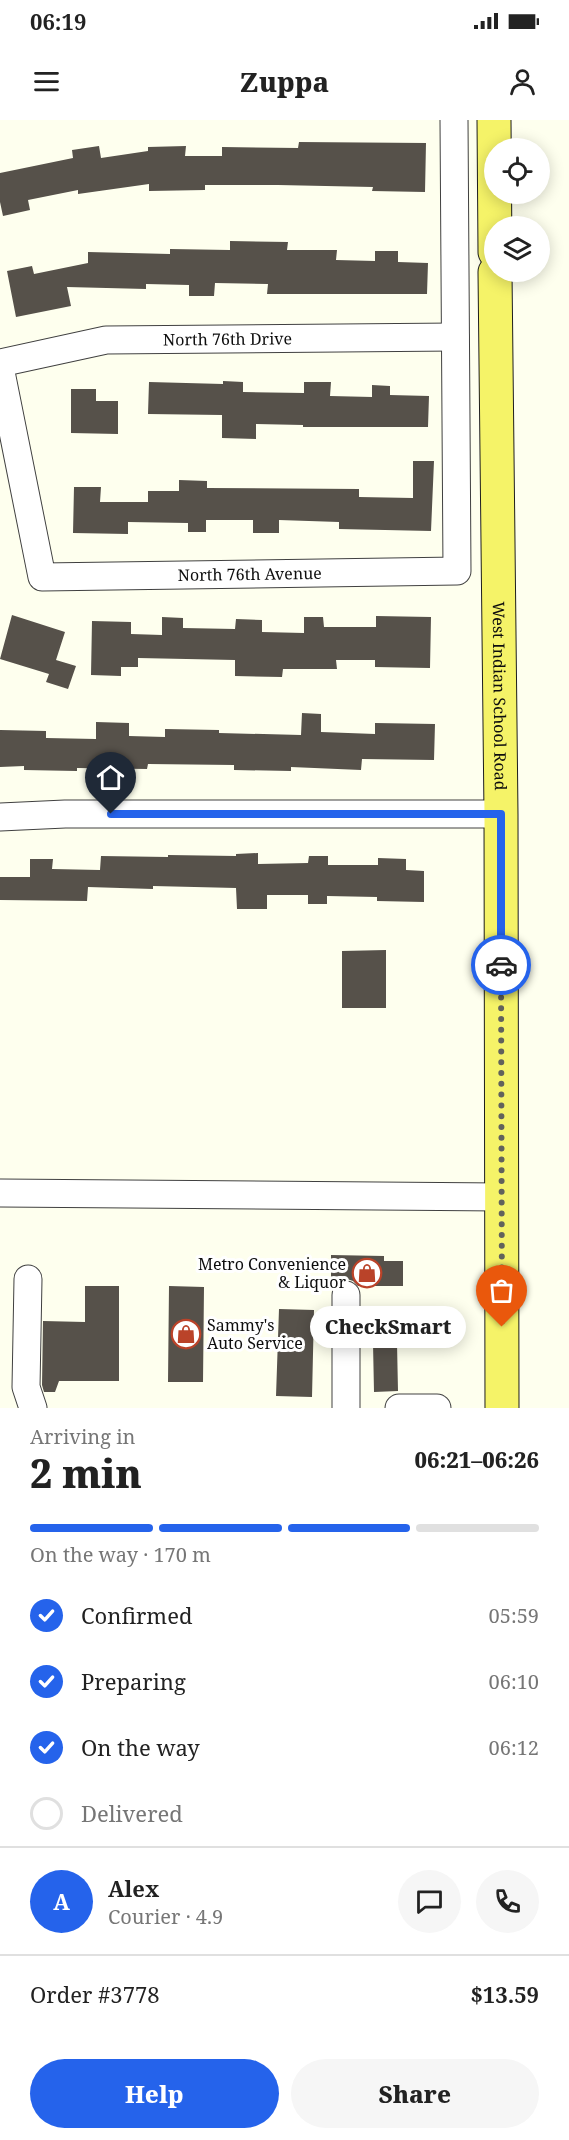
<!DOCTYPE html>
<html lang="en">
<head>
<meta charset="utf-8">
<style>
  :root { --surface:#fff; --page:#f6f6f6; --text:#222; --muted:#767676; --line:#e0e0e0; --accent:#2563eb }
  body { margin:0; font-family:"Noto Serif",serif; background:var(--page); color:var(--text); height:100vh; display:flex; flex-direction:column; font-size:22px; white-space:nowrap }
  * { box-sizing:border-box; margin:0 }
  p { font-size:20px; color:var(--muted) }
  .icon { flex:none; width:33px; height:33px; fill:none; stroke:currentColor; stroke-width:2; stroke-linecap:round; stroke-linejoin:round }
  .map { position:relative; height:1288px; overflow:hidden }
  .panel { display:flex; flex-direction:column; background:var(--surface); flex:1 }
  .panel>* { flex:none }
  .fabs { position:absolute; left:484px; top:18px; display:grid; gap:12px }
  .fabs a { display:grid; place-items:center; width:66px; height:66px; border-radius:50%; background:var(--surface); box-shadow:0 3px 15px #0003; font-size:30px }
  .pin { position:absolute; display:grid; place-items:center; width:51px; height:51px; color:#fff; margin:-62px -26px; border-radius:50% 50% 50% 0; rotate:-45deg; box-shadow:0 0 6px #0007 }
  .pin .icon { rotate:45deg }
  .courier { position:absolute; display:grid; place-items:center; width:60px; height:60px; margin:-30px; border:4px solid #2563eb; border-radius:50%; background:#fff; color:#222; box-shadow:0 2px 8px #0007 }
  .bubble { position:absolute; height:42px; border-radius:21px; background:var(--surface); box-shadow:0 3px 15px #0003; font-size:20px; font-weight:800; line-height:42px; text-align:center }
  .headline em { font-style:normal; font-weight:800 }
  .headline div { display:flex; flex-direction:column-reverse }
  .headline { display:flex; align-items:center; justify-content:space-between; height:102px; padding:0 30px }
  h1 { font-size:39px; font-weight:800; line-height:45px }
  .bar { display:grid; grid-template-columns:repeat(4,1fr); gap:9px 6px; align-content:center; height:72px; padding:0 30px }
  .bar i { height:8px; border-radius:4px; background:var(--line) }
  .bar .on { background:var(--accent) }
  .bar p { grid-column:span 4 }
  .line { display:flex; align-items:center; gap:15px; padding:0 30px; border-top:2px solid var(--line) }
  .line div { flex:1 }
  .round { display:grid; place-items:center; flex:none; width:63px; height:63px; border-radius:32px; background:var(--page) }
  ol { padding:0 30px; list-style:none }
  li { display:flex; align-items:center; gap:18px; height:66px }
  li p { margin-inline-start:auto }
  li .icon { padding:6px; border-radius:50%; background:var(--accent); color:#fff; stroke-width:4 }
  li:last-child { color:var(--muted) }
  li i { width:33px; height:33px; border:3px solid var(--line); border-radius:50% }
  .action { display:flex; gap:12px; margin-top:auto; padding:12px 30px }
  .action a { flex:1; height:69px; border-radius:36px; background:var(--accent); color:#fff; font-size:24px; font-weight:800; line-height:69px; text-align:center }
  .action a+a { background:var(--page); color:var(--text) }
  .status { display:flex; justify-content:space-between; align-items:center; height:42px; padding:0 30px; background:var(--surface); direction:ltr }
  .status svg { height:16px; fill:currentColor }
  header { display:flex; justify-content:space-between; align-items:center; height:78px; padding:0 30px; background:var(--surface); font-size:27px; font-weight:800 }
  .map>svg:first-child { display:block }
  .building { fill:#56514a }
  .lines { fill:none; stroke-linecap:round; stroke-linejoin:round }
  .minor-casing { stroke:#404040; stroke-width:29 }
  .major-casing { stroke:#1e1e1e; stroke-width:35 }
  .minor { stroke:#fff; stroke-width:27 }
  .major { stroke:#f5f368; stroke-width:33 }
  .done { stroke:#61625c; stroke-width:6; stroke-dasharray:0 10.8 }
  .route { stroke:#2563eb; stroke-width:8 }
  .labels { text-anchor:middle; stroke-width:6; stroke-linejoin:round; paint-order:stroke }
  .street-label { font-size:16px; fill:#0d0d0d; stroke:#fff }
  .poi-label { font-size:16px; fill:#0d0d0d; stroke:#fff; text-anchor:end }
</style>
</head>
<body>
<div class="status"><b>06:19</b><svg viewBox="0 0 49 12"><path d="M0 12V9h3v3zM5 12V6h3v6zM10 12V3h3v9zM15 12V0h3v12zM26 1h20v11H26zM47 4h2v5h-2z"/></svg></div>
<header><svg class="icon" aria-label="menu" viewBox="0 0 24 24"><path d="M4 6h16M4 12h16M4 18h16"/></svg>Zuppa<svg class="icon" aria-label="person" viewBox="0 0 24 24"><circle cx="12" cy="8" r="4"/><path d="M4 21q1-7 8-7t8 7"/></svg></header>
<div class="map">
<svg width="569" height="1288" viewBox="0 0 569 1288">
  <rect width="100%" height="100%" fill="#feffee"/>
  <path class="building" d="M299,22l127,1 -1,49 -53,-1 1,-4 -95,-2h-73v5l-56,1v-7l-71,10v-4l-50,10 2,10 -27,6 -3,-14v-29l73,-15 -1,-8 27,-4 2,12 47,-7v-4l38,-1 -1,10h37v-9l76,1z
    M230,121l58,1 -1,8h50l-1,10 39,1v-10h23v11l30,1 -1,31h-160l1,-10 -53,-1 -1,13h-25v-11l-43,-1v5l-79,-2 4,19 -55,11 -9,-46 25,-5 2,8 54,-11v-11l82,2v-5l60,1z
    M223,261l20,1v10l61,1v-11h27l-1,14 42,1v-12l18,1v9l39,1 -1,31h-125v-2l-47,-1v15l-34,-1v-23l-74,-1 1,-32 74,2z
    M71,269h25v12h22v33l-47,-1z
    M413,341h21l-3,70 -92,-2v-7l-60,-2v13h-26v-13h-47v12h-18v-9l-60,-1v12l-55,-1 1,-46h27l-1,15h48v-11h31v-11l28,1v7l152,1v8l54,1z
    M12,495l53,17 -9,28 20,6 -8,23 -22,-7 3,-8 -49,-15z
    M376,496l55,1 -1,51 -55,-1v-7h-39l1,9h-54l-1,8 -47,-1v-16l-97,-2v9h-17v9l-30,-1 1,-54 39,1v12l31,1v-18l21,1v10l52,1 1,-10 26,1v12l42,1v-16h19l1,10h52z
    M302,593l19,1v18l54,2v-11l60,1 -1,36 -72,-1 -1,11 -70,-3v4l-57,-1v-5l-86,-1 -1,5 -70,-1v3l-53,-1v-4l-24,1v-37l46,1v7l50,1v-17l33,1v13l36,1v-8l54,1v3l82,2z
    M258,733v11l50,-1 1,-7h19v9h50v-7l28,1v11l18,1v31l-47,-1v-4l-50,-1v8h-19v-9h-41v14h-30l-1,-21 -83,-2v3l-65,-2 -1,14 -87,-1v-23h30v-18h23l-1,10 48,1 1,-14 67,1v-2l68,1v-2z
    M386,830v58h-44v-57z
    M331,1135l53,1v5h19v25h-45l-5,-5 -6,-2 -16,7z
    M85,1166h34v95h-60l-4,11h-11l-2,-7 1,-64 42,1z
    M169,1166l35,1 -1,95h-35z
    M279,1189l35,1 -2,87 -36,-1z
    M373,1223h24l1,48 -24,1z"/>
  <g class="lines">
    <g class="minor-casing">
      <g id="minor">
        <path id="s1" d="M0,243l106,-23 349,-3"/>
        <path id="s2" d="M0,247l42,210 415,-6 -3,-451"/>
        <path d="M0,697l65,-3h436"/>
        <path d="M0,1073l501,4"/>
        <path d="M28,1159l-2,108 7,21"/>
        <path d="M346,1175v33"/>
        <path d="M346,1288v-80l91,-1"/>
        <path d="M399,1288h38"/>
      </g>
    </g>
    <g class="major-casing">
      <g id="major">
        <path d="M494,0l1,132"/>
        <path id="s3" d="M495,152l6,542 1,594"/>
      </g>
    </g>
    <use href="#minor" class="minor"/>
    <use href="#major" class="major"/>
  </g>
  <g class="lines">
    <path class="done" d="M501,845l1,362"/>
    <path class="route" d="M111,694h390v151"/>
  </g>
  <defs>
    <g id="shop-ring" transform="scale(1.5)"><circle r="9.5" fill="#fff" stroke="#ba4329" stroke-width="1.5"/><path d="M-5-2.5h2.3a2.7 3.5 0 0 1 5.4 0H5L5.5 6h-11ZM-1.5-2.5h3a1.5 2.3 0 0 0-3 0Z" fill="#ba4329"/></g>
  </defs>
  <g fill-rule="evenodd">
    <use href="#shop-ring" x="367" y="1153"/>
    <use href="#shop-ring" x="186" y="1214"/>
  </g>
  <g class="labels">
    <g class="street-label">
      <text dy="6" stroke="none"><textPath href="#s1" startOffset="230">North 76th Drive</textPath></text>
      <text dy="6" stroke="none"><textPath href="#s2" startOffset="422">North 76th Avenue</textPath></text>
      <text dy="6" stroke="none"><textPath href="#s3" startOffset="424">West Indian School Road</textPath></text>
    </g>
    <g class="poi-label">
      <text x="346" y="1150">Metro Convenience<tspan x="346" dy="18">&amp; Liquor</tspan></text>
      <text x="207" y="1211" text-anchor="start">Sammy's<tspan x="207" dy="18">Auto Service</tspan></text>
    </g>
  </g>
</svg>
<div class="fabs">
<a><svg class="icon" aria-label="locate" viewBox="0 0 24 24"><circle cx="12" cy="12" r="6"/><path d="M12 2v4M12 18v4M2 12h4M18 12h4"/></svg></a>
<a><svg class="icon" aria-label="layers" viewBox="0 0 24 24"><path d="M12 4l9 5-9 5-9-5zM3 14l9 5 9-5"/></svg></a>
</div>
<div class="pin" style="left:502px;top:1207px;background:#ea580c"><svg class="icon" aria-label="bag" viewBox="0 0 24 24"><path d="M5 8h14l-1 12H6zM9 8a3 3 0 0 1 6 0"/></svg></div>
<div class="pin" style="left:111px;top:694px;background:#1f2937"><svg class="icon" aria-label="home" viewBox="0 0 24 24"><path d="M3 11l9-7 9 7M6 9v11h12V9"/></svg></div>
<div class="courier" style="left:501px;top:845px"><svg class="icon" aria-label="car" viewBox="0 0 24 24"><path d="M5 17H2v-5l4-1 3-4h7l3 4 3 1v5h-3M9 17h6M6 11h13"/><circle cx="7" cy="17" r="2"/><circle cx="17" cy="17" r="2"/></svg></div>
<div class="bubble" style="left:310px;top:1186px;width:156px">CheckSmart</div>
</div>
<section class="panel">
<div class="headline"><div><h1>2 min</h1><p>Arriving in</p></div><em>06:21–06:26</em></div>
<div class="bar"><i class="on"></i><i class="on"></i><i class="on"></i><i></i><p>On the way · 170 m</p></div>
<ol>
<li><svg class="icon" aria-label="check" viewBox="0 0 24 24"><path d="M5 12l5 5 9-10"/></svg>Confirmed<p>05:59</p></li>
<li><svg class="icon" aria-label="check" viewBox="0 0 24 24"><path d="M5 12l5 5 9-10"/></svg>Preparing<p>06:10</p></li>
<li><svg class="icon" aria-label="check" viewBox="0 0 24 24"><path d="M5 12l5 5 9-10"/></svg>On the way<p>06:12</p></li>
<li><i></i>Delivered</li>
</ol>
<div class="line" style="height:108px"><b class="round" style="background:var(--accent);color:#fff">A</b><div><b>Alex</b><p>Courier · 4.9</p></div><a class="round"><svg class="icon" aria-label="chat" viewBox="0 0 24 24"><path d="M4 5h16v11H9l-5 4z"/></svg></a><a class="round"><svg class="icon" aria-label="phone" viewBox="0 0 24 24"><path d="M5 4h4l2 5-3 2q2 4 5 5l2-3 5 2v4C11 20 4 13 5 4z"/></svg></a></div>
<div class="line" style="height:78px"><div>Order #3778</div><b>$13.59</b></div>
<div class="action"><a>Help</a><a>Share</a></div>
</section>
</body>
</html>
